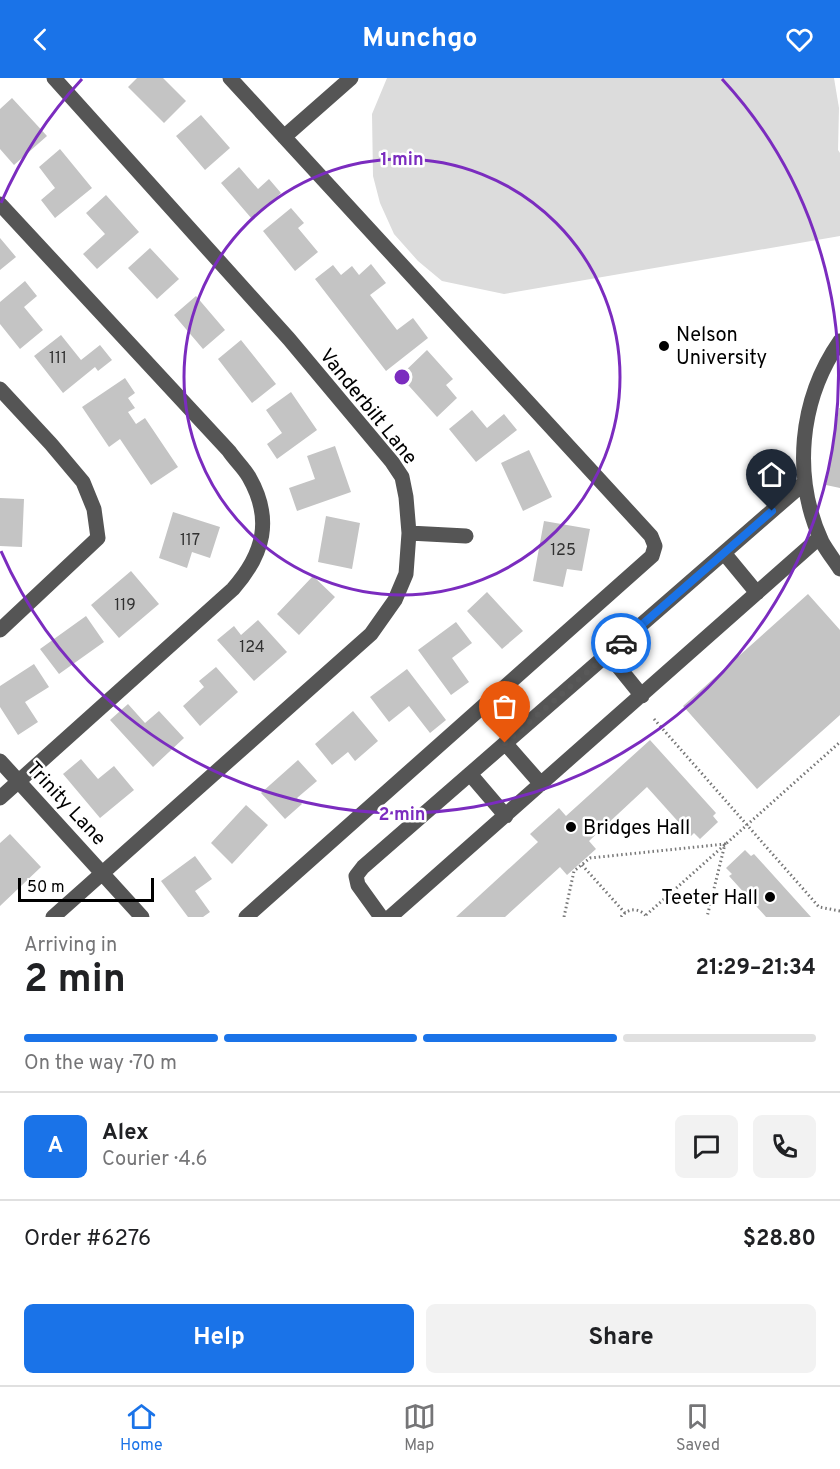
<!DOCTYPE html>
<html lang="en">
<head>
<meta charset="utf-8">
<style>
  :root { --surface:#fff; --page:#f2f2f2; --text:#202124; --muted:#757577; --line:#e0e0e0; --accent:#1a73e8 }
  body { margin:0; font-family:Overpass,sans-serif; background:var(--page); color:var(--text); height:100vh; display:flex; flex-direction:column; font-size:22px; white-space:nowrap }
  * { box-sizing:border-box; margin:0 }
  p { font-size:20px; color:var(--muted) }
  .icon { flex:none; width:33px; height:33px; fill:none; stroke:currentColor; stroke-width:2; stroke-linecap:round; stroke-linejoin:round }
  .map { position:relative; height:839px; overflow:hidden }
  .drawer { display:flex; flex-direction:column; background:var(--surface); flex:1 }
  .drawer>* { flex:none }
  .scale { position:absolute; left:18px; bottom:15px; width:136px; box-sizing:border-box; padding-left:6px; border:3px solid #000; border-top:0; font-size:16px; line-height:21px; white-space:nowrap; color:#000; -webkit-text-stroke:4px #fff; paint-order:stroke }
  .pin { position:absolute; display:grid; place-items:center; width:51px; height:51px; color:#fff; margin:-62px -26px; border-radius:50% 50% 50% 0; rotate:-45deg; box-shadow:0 0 6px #0007 }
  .pin .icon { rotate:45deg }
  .courier { position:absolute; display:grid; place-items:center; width:60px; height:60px; margin:-30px; border:4px solid #1a73e8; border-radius:50%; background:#fff; color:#222; box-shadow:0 2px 8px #0007 }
  .head em { font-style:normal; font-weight:700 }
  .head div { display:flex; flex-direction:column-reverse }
  .head { display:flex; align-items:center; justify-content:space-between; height:102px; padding:0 24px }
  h1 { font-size:39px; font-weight:700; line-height:45px }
  .bar { display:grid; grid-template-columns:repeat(4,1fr); gap:9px 6px; align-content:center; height:72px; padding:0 24px }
  .bar i { height:8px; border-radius:4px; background:var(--line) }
  .bar .on { background:var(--accent) }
  .bar p { grid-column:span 4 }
  .line { display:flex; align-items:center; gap:15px; padding:0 24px; border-top:2px solid var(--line) }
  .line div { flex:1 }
  .round { display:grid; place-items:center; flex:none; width:63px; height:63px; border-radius:9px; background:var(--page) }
  .cta { display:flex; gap:12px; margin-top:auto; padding:12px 24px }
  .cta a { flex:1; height:69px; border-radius:9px; background:var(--accent); color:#fff; font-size:24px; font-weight:700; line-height:69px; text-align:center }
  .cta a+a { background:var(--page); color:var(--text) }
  header { display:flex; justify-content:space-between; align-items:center; height:78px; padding:0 24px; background:var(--accent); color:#fff; font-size:27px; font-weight:700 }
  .menu { display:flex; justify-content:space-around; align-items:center; height:84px; border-top:2px solid var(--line); background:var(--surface); font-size:16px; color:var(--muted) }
  .menu a { display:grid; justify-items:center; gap:3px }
  .menu .on { color:var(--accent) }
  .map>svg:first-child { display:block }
  .green { fill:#dcdcdc }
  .building { fill:#c4c4c4 }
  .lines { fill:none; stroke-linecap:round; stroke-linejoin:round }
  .path { stroke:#777; stroke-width:3; stroke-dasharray:1.5 3; stroke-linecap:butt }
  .minor { stroke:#555; stroke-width:15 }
  .done { stroke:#595959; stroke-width:6; stroke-dasharray:0 10.8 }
  .route { stroke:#1a73e8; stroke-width:8 }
  .ring { fill:none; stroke:#7b2cbf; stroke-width:3 }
  .poi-dot { fill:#000; stroke:#fff; stroke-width:2 }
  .labels { text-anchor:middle; stroke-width:5; stroke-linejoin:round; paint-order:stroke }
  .number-label { font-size:16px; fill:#313131 }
  .poi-label { font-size:20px; fill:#000; stroke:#fff; text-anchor:start }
  .street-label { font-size:20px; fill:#000; stroke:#fff }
  .centre { fill:#7b2cbf; stroke:#fff; stroke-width:3 }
  .ring-label { font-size:18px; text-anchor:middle; font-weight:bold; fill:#7b2cbf; stroke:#fff; stroke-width:5; stroke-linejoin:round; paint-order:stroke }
</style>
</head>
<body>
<header><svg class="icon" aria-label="back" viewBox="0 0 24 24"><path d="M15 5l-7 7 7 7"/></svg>Munchgo<svg class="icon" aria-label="heart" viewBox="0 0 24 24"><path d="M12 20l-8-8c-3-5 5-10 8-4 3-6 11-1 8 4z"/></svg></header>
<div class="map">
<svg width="840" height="839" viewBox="0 0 840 839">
  <rect width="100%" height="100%" fill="#fff"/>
  <path class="green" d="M387,0h447l5,30 -1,42 2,3v83l-336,58 -62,-13 -24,-20 -24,-27 -14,-31 -7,-27 -1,-62z"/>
  <path class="building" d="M137,0h26l23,23 -22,22 -36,-36z
    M12,20l35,38 -33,29 -14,-16v-40z
    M201,37l29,33 -25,22 -29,-34z
    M60,71l32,39 -37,30 -14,-18 14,-12 -16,-21z
    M239,89l19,22 11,-10 12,14 -29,26 -31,-36z
    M106,117l33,37 -42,37 -14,-15 22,-20 -19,-21z
    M291,130l13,15 -6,5 20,24 -23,19 -32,-40z
    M0,160l16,19 -16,13z
    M150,170l29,31 -22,20 -29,-31z
    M371,186l15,19 -16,12 27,35 16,-12 15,20 -42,33 -71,-92 18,-14 8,10 11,-9 7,9z
    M25,203l12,15 -13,11 19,23 -23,19 -20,-25v-22z
    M196,218l29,34 -22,19 -29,-34z
    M61,257l20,25 19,-15 12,15 -14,11 -3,-4 -32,26 -29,-37z
    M241,262l35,44 -24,19 -34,-44z
    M427,272l26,29 -7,6 11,13 -20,19 -37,-41z
    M125,300l10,15 -7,5 7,10 -7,4 8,12 9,-6 33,49 -27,18 -31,-46 -11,8 -27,-40z
    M291,314l26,38 -40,29 -10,-15 15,-11 -16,-23z
    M839,330h1v80l-14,-3z
    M472,332l15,18 17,-14 13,16 -41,32 -27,-33z
    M335,368l16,46 -54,19 -8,-23 26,-9 -8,-23z
    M529,372l23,47 -29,14 -22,-48z
    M0,420l24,1 -2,48 -22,-1z
    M173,434l47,15 -10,31 -18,-6 -5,16 -28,-10z
    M326,438l34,7 -8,46 -34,-7z
    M544,443l46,8 -8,42 -15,-2 -4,18 -30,-6z
    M131,493l28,33 -40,34 -28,-33z
    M313,498l22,21 -36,38 -22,-21z
    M487,514l36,39 -21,18 -35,-38z
    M808,516l32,36v85l-83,74 -74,-83z
    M86,538l18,26 -45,32 -19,-25z
    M258,542l29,32 -33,29 -37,-41 17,-14 7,9z
    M456,544l16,21 -20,15 17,24 -18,13 -33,-45z
    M34,586l15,23 -24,15 13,20 -20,13 -18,-28v-21z
    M216,589l22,25 -38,34 -17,-20 21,-19 -5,-6z
    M407,591l39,51 -16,13 -21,-27 -20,16 -19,-25z
    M128,626l17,19 14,-12 25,27 -31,29 -43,-47z
    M353,633l25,30 -23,20 -7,-9 -16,13 -17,-21z
    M650,662l66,73 -3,3 5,6 -18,17 -6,-6 -3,3 -44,-49 -58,54 7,8 -29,26 -7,-8 -55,50h-49l82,-75 -8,-8 29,-26 7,8z
    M81,681l17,20 16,-13 20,24 -34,28 -37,-44z
    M298,682l19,21 -20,17 5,6 -17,15 -24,-26z
    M246,727l22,20 -36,39 -21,-21z
    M10,756l31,33 -41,39v-63z
    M745,772l6,6 3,-2 57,63h-45l-37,-41 3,-2 -6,-6z
    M195,778l17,23 -17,12 15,21 -7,5h-15l-27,-36z"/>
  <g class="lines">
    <path class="path" d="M654,641l165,188 21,4
      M582,787l43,48
      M646,837l194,-173
      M564,839l10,-46 16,-13 135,-14 -18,73
      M621,839c8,-10 19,-9 26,0"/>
    <path class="minor" d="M230,0l421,458 4,10 -3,10 -406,361
      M284,59l67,-59
      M0,126l229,247c6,9 15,17 20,26 24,42 15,77 -16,112l-233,209
      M840,263c-41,59 -48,136 -18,201 5,9 12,18 18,27
      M0,311l51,55 32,38 11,27 4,29 -98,92
      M409,455l57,3
      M724,475l33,40
      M608,576l34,42
      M505,665l36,41
      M0,683l142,156
      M470,696l36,42
      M53,839l318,-283 24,-34 11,-26 3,-41 -3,-36 -4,-20 -10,-15 -103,-123 -235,-261
      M381,839l-23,-32 -2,-9 7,-9 441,-384
      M390,839l430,-380"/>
  </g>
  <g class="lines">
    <path class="done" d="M505,665l116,-100"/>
    <path class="route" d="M621,565l151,-132"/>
  </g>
  <g class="ring">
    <circle cx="402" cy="299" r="218"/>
    <path d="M1 125A437 437 0 0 1 82 1M722 1A437 437 0 1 1 1 473"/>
  </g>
  <g class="poi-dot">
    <circle cx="664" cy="268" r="6"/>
    <circle cx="571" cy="749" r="6"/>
    <circle cx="770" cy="819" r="6"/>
  </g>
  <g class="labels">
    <g class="number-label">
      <text x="58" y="285">111</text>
      <text x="190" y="467">117</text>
      <text x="563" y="477">125</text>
      <text x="125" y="532">119</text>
      <text x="252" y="574">124</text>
    </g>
    <g class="poi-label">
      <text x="676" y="263">Nelson<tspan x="676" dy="23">University</tspan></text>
      <text x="583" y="756">Bridges Hall</text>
      <text x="758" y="826" text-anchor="end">Teeter Hall</text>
    </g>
    <g class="street-label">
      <text transform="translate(369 328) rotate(51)" y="7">Vanderbilt Lane</text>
      <text transform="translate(67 725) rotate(47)" y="7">Trinity Lane</text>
    </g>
  </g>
  <circle cx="402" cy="299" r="9" class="centre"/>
  <g class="ring-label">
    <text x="402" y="87">1 min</text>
    <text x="402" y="742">2 min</text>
  </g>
</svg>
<div class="scale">50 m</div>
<div class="pin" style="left:505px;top:665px;background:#ea580c"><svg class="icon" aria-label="bag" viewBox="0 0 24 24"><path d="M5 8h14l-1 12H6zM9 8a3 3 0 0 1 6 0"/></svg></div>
<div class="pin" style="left:772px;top:433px;background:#1f2937"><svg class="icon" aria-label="home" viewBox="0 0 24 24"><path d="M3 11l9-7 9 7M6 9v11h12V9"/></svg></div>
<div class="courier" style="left:621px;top:565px"><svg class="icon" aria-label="car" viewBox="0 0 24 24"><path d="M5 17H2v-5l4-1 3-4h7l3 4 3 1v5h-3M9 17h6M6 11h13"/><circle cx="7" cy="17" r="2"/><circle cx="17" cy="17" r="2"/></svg></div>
</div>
<section class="drawer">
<div class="head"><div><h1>2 min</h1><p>Arriving in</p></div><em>21:29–21:34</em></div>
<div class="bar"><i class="on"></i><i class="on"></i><i class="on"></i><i></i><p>On the way · 70 m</p></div>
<div class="line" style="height:108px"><b class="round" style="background:var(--accent);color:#fff">A</b><div><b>Alex</b><p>Courier · 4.6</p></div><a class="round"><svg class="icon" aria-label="chat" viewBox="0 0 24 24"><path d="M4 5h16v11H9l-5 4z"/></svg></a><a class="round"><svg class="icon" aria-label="phone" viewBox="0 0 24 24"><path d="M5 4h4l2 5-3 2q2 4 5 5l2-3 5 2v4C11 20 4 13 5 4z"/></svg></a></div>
<div class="line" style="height:78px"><div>Order #6276</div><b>$28.80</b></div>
<div class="cta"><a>Help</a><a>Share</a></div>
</section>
<nav class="menu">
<a class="on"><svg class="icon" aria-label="home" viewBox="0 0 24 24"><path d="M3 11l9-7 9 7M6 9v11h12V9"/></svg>Home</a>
<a><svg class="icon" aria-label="map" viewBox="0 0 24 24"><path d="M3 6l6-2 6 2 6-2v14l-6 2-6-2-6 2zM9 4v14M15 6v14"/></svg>Map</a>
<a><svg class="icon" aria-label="saved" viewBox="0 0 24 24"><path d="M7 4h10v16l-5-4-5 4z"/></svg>Saved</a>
</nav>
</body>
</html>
